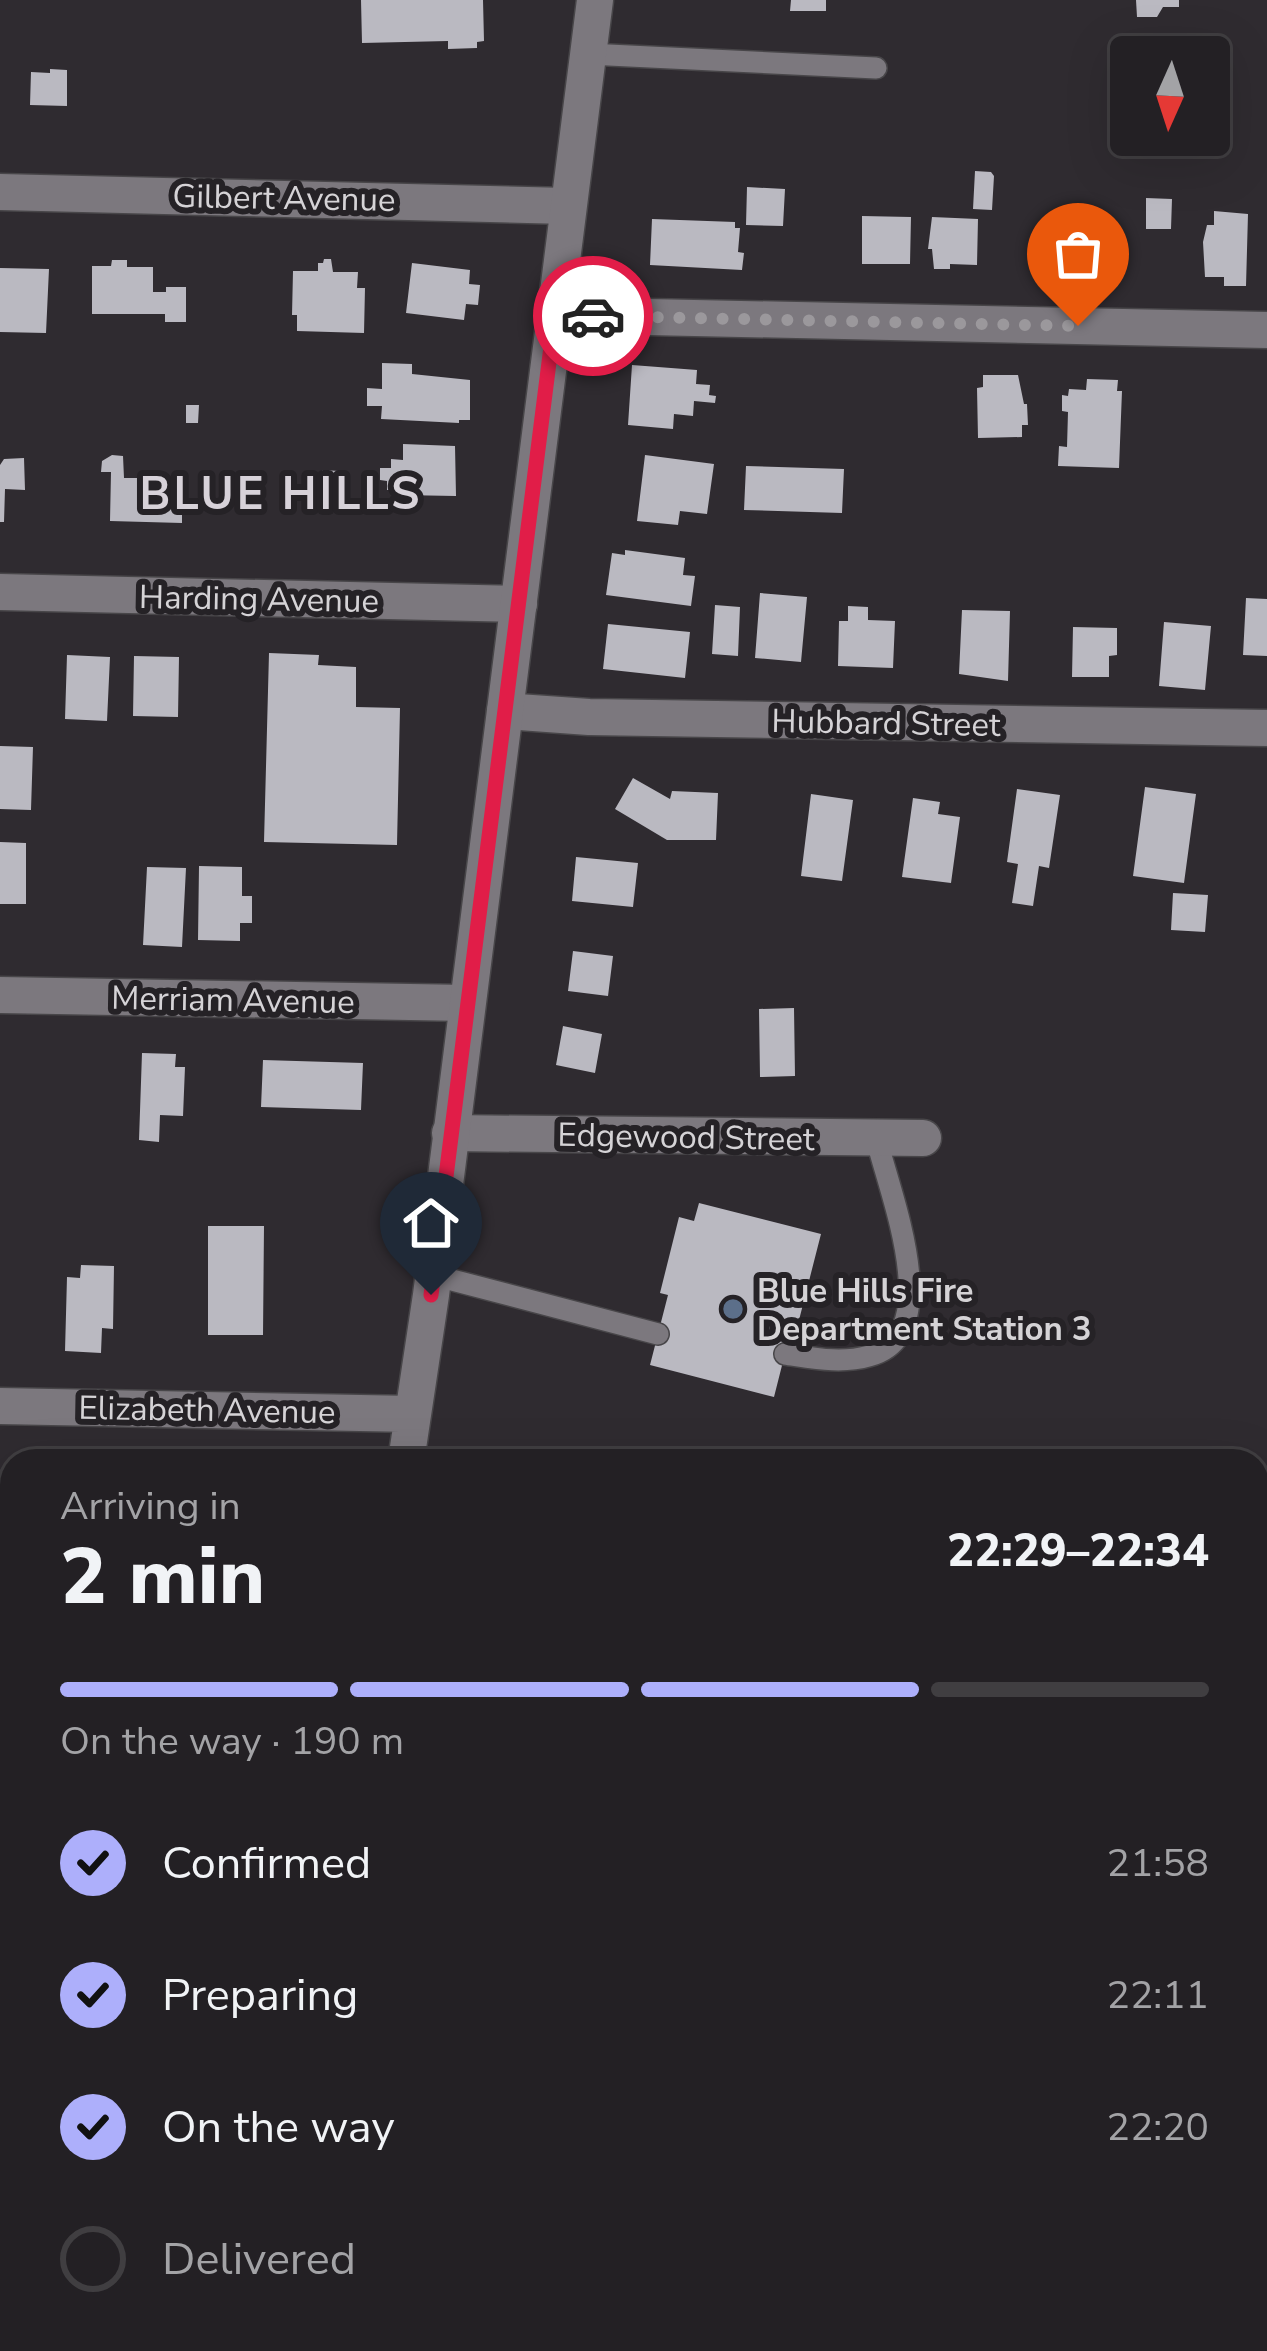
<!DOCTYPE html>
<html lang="en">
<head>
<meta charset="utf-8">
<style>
  :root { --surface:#232024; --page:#2f2d31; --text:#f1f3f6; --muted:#a3a3a6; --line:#403e41; --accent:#adaffb }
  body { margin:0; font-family:"Nunito Sans",sans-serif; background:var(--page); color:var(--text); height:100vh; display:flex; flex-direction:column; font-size:45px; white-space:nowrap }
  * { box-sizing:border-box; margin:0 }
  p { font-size:39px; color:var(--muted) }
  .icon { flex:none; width:66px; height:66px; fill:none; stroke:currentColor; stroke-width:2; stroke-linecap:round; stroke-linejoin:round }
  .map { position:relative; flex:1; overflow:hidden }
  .sheet { position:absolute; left:0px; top:1449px; width:1269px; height:903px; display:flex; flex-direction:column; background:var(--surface); border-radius:36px 36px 0 0; box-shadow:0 12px 48px #0002,0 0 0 3px var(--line) }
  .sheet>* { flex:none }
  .needle { width:78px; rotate:183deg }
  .fabs { position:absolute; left:1110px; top:36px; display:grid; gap:24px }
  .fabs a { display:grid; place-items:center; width:120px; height:120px; border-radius:12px; background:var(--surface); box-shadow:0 12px 48px #0002,0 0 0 3px var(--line); font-size:60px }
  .pin { position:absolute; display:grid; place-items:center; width:102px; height:102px; color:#fff; margin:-123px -51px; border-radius:50% 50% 50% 0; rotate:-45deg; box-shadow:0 0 12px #0007 }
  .pin .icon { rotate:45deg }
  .courier { position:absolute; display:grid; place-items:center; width:120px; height:120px; margin:-60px; border:9px solid #e11d48; border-radius:50%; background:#fff; color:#222; box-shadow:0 3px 15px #0007 }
  .summary em { font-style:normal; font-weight:800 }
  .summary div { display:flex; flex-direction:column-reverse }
  .summary { display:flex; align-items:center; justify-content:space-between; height:204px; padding:0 60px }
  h1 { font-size:78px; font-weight:800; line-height:90px }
  .bar { display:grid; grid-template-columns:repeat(4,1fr); gap:18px 12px; align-content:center; height:144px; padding:0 60px }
  .bar i { height:15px; border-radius:9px; background:var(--line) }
  .bar .active { background:var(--accent) }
  .bar p { grid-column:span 4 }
  ol { padding:0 60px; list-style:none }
  li { display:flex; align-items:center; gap:36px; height:132px }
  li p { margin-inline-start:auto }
  li .icon { padding:12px; border-radius:50%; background:var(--accent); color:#111; stroke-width:4 }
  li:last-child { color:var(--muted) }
  li i { width:66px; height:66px; border:6px solid var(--line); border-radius:50% }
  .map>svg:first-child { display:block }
  .industrial { fill:#413026 }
  .green { fill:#384e39 }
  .building { fill:#bab9c1 }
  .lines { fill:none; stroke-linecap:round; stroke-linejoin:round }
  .lane-casing { stroke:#484649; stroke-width:24 }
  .street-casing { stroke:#484649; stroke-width:39 }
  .secondary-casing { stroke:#484649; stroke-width:39 }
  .lane { stroke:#7c787e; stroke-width:21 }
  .street { stroke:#7c787e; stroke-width:36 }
  .secondary { stroke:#7c787e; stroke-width:36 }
  .done { stroke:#9b989c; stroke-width:12; stroke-dasharray:0 21.6 }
  .route { stroke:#e11d48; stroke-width:15 }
  .service-dot { fill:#5c6f8a; stroke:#252226; stroke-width:4.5 }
  .labels { text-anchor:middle; stroke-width:12; stroke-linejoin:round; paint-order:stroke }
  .street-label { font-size:33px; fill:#d5d3d6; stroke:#252226 }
  .poi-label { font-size:33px; font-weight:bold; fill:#d5d3d6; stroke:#252226; text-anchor:start }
  .district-label { font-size:45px; font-weight:bold; letter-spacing:3px; fill:#d7d2d9; stroke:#252226 }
</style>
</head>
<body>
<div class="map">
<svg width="1267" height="2351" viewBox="0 0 1267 2351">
  <rect width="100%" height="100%" fill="#2f2b30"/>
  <path class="industrial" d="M1267,1591v408l-10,-8v-386z"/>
  <path class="green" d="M0,1670h12v670h108l-3,11h-117z"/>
  <path class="building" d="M361,0h122l1,41 -7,1v6l-29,1v-8l-86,2z
    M791,0h35v11h-36z
    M1136,0h43v7h-16l-6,10h-20z
    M50,69l17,1v36l-37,-1 1,-33 19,1z
    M975,171l16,1 3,4 -2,34 -19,-1z
    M747,187l38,2 -2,37 -37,-1z
    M1146,198l26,1 -1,30h-25z
    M1214,211l34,3 -2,72h-22v-9h-19l-2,-35 4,-17h7z
    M862,216l49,1 -1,47h-48z
    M932,217l46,2 -1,46 -27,-1v5h-16l-2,-20h-4z
    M652,219l83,3v6h5l-2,24 6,1 -2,17 -92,-5z
    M324,259h7l2,13h25l-1,16h8l-1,45 -67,-2v-16h-5l1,-44h25v-8h5z
    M112,260h15v7h26v25h13v-5h20v35h-21v-8h-73v-48h19z
    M412,263l58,7 -1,14 11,1 -2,20 -12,-1 -2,16 -58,-7z
    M0,268l49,1 -3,64 -46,-1z
    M382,363l30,1v10l58,6v40h-11v3l-78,-4 1,-13h-15v-18l15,1z
    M632,365l65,5 -1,14 14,1 -1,10 7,1 -1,7 -21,-2 -1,15 -19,-2 -1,15 -45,-4z
    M983,375h35l6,29h3l1,21h-6v12l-44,1 -1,-50 6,-1z
    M1087,379l31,1 -1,11h5l-3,77 -61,-2 1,-20 8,1 1,-35 -6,-1v-16l6,1 1,-7 17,1z
    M186,405h13l-1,18h-12z
    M403,444l52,2 1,50 -55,-1 1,-5h-15v-9l-7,-1v-12h11v-9l12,1z
    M112,455l11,1 1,22h58v45l-72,-2 1,-49h-10l1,-11z
    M645,455l69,9 -7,50 -27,-3 -2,14 -41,-4z
    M24,458l1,32 -20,-1 -1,33h-4v-57l4,-6z
    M746,466l98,3 -2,44 -98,-3z
    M322,470l17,1 -1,28 -17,-1z
    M625,550l60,8 -2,17 12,1 -4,30 -85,-11 6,-42 13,2z
    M760,593l47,4 -6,65 -46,-4z
    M1246,598l21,1v57l-24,-1z
    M715,605l25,2 -2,49 -26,-2z
    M848,606l20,1v13l27,1 -2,47 -55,-2 1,-45h9z
    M962,610l48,1 -2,70 -49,-7z
    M1164,622l47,4 -6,64 -46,-4z
    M608,624l82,8 -5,46 -82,-9z
    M1073,627l44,1v27l-8,1v21h-37z
    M269,653l50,2 -1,10 38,2v40l44,1 -3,137 -133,-3z
    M67,655l43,2 -3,64 -42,-2z
    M134,656l45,1 -1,60 -45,-1z
    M0,746l33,1 -2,63 -31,-1z
    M633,778l37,21 2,-8 46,2 -2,47h-49l-52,-31z
    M1145,787l51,7 -12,89 -51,-7z
    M1017,789l43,6 -11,73 -10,-2 -6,40 -21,-3 6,-39 -11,-2z
    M811,794l42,6 -11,81 -41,-5z
    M913,798l27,4 -2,12 22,3 -9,66 -49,-6z
    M0,842l26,1v61h-26z
    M576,857l62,6 -5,44 -61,-6z
    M199,866l43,1v29h10v27h-12v18l-42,-1z
    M147,867l39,1 -4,79 -39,-2z
    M1173,893l35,2 -3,37 -34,-2z
    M573,951l40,5 -5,40 -40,-5z
    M794,1008l1,68 -35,1 -1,-68z
    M563,1026l39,8 -7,39 -39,-8z
    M142,1053l34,1 -1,13h10l-2,49 -23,-1 -1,27 -20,-2z
    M263,1060l100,3 -2,47 -100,-3z
    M699,1203l122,31 -23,90 -5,-2 -19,75 -124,-32 18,-70 -8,-2 19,-76 15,4z
    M208,1226h56l-1,109h-55z
    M81,1265l33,1 -1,63 -11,-1 -1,25 -36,-2 2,-74 13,1z
    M1267,1713v144l-10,-9v-125z
    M711,2340h171l-3,11h-171z"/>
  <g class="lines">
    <g class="lane-casing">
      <path id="lane" d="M588,54l288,14
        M433,1275l225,59
        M785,1354c28,4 56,10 84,2 79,-21 20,-164 7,-219"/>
    </g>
    <g class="street-casing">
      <path id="street" d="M0,192l567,14
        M555,315l712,15
        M0,592l519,12
        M505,711l84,6 678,11
        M0,995l467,8
        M450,1133l473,5"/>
    </g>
    <g class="secondary-casing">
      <path id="secondary" d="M0,1406l413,8
        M406,1461l25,-166 164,-1295
        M190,2351l2,-11"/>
    </g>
    <use href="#lane" class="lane"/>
    <use href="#street" class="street"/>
    <use href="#secondary" class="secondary"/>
  </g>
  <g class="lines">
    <path class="done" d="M593,316l485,10"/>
    <path class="route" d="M431,1295l124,-980 38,1"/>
  </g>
  <circle class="service-dot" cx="733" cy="1309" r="12"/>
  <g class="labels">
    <g class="street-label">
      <text transform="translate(284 197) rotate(1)" y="12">Gilbert Avenue</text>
      <text transform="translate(259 598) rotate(1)" y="12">Harding Avenue</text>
      <text transform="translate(886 722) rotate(1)" y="12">Hubbard Street</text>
      <text transform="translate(233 999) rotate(1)" y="12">Merriam Avenue</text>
      <text transform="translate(686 1136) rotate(1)" y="12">Edgewood Street</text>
      <text transform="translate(207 1409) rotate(1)" y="12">Elizabeth Avenue</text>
    </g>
    <g class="poi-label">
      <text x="757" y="1302">Blue Hills Fire<tspan x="757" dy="38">Department Station 3</tspan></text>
    </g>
    <g class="district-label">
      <text x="281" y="509">BLUE HILLS</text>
    </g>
  </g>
</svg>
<div class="fabs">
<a><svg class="needle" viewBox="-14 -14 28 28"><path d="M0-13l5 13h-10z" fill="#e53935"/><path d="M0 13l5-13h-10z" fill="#a3a3a6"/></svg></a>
</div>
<div class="pin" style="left:1078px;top:326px;background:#ea580c"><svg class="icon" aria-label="bag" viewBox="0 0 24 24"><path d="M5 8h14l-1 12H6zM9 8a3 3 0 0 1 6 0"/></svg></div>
<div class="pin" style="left:431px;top:1295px;background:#1f2937"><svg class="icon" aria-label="home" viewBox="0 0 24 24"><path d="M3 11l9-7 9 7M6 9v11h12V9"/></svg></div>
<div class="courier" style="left:593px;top:316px"><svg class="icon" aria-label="car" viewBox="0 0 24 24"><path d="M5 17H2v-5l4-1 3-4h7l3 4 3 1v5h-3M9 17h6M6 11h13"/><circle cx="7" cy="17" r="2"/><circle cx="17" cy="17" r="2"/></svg></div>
<section class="sheet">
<div class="summary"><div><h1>2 min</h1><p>Arriving in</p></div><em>22:29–22:34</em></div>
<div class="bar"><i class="active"></i><i class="active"></i><i class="active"></i><i></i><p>On the way · 190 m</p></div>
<ol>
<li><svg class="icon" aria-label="check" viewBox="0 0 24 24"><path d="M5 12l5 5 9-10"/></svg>Confirmed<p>21:58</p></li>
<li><svg class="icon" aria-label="check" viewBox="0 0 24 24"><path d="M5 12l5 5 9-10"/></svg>Preparing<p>22:11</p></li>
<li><svg class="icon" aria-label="check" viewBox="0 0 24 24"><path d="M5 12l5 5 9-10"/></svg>On the way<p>22:20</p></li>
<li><i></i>Delivered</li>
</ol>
</section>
</div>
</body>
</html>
